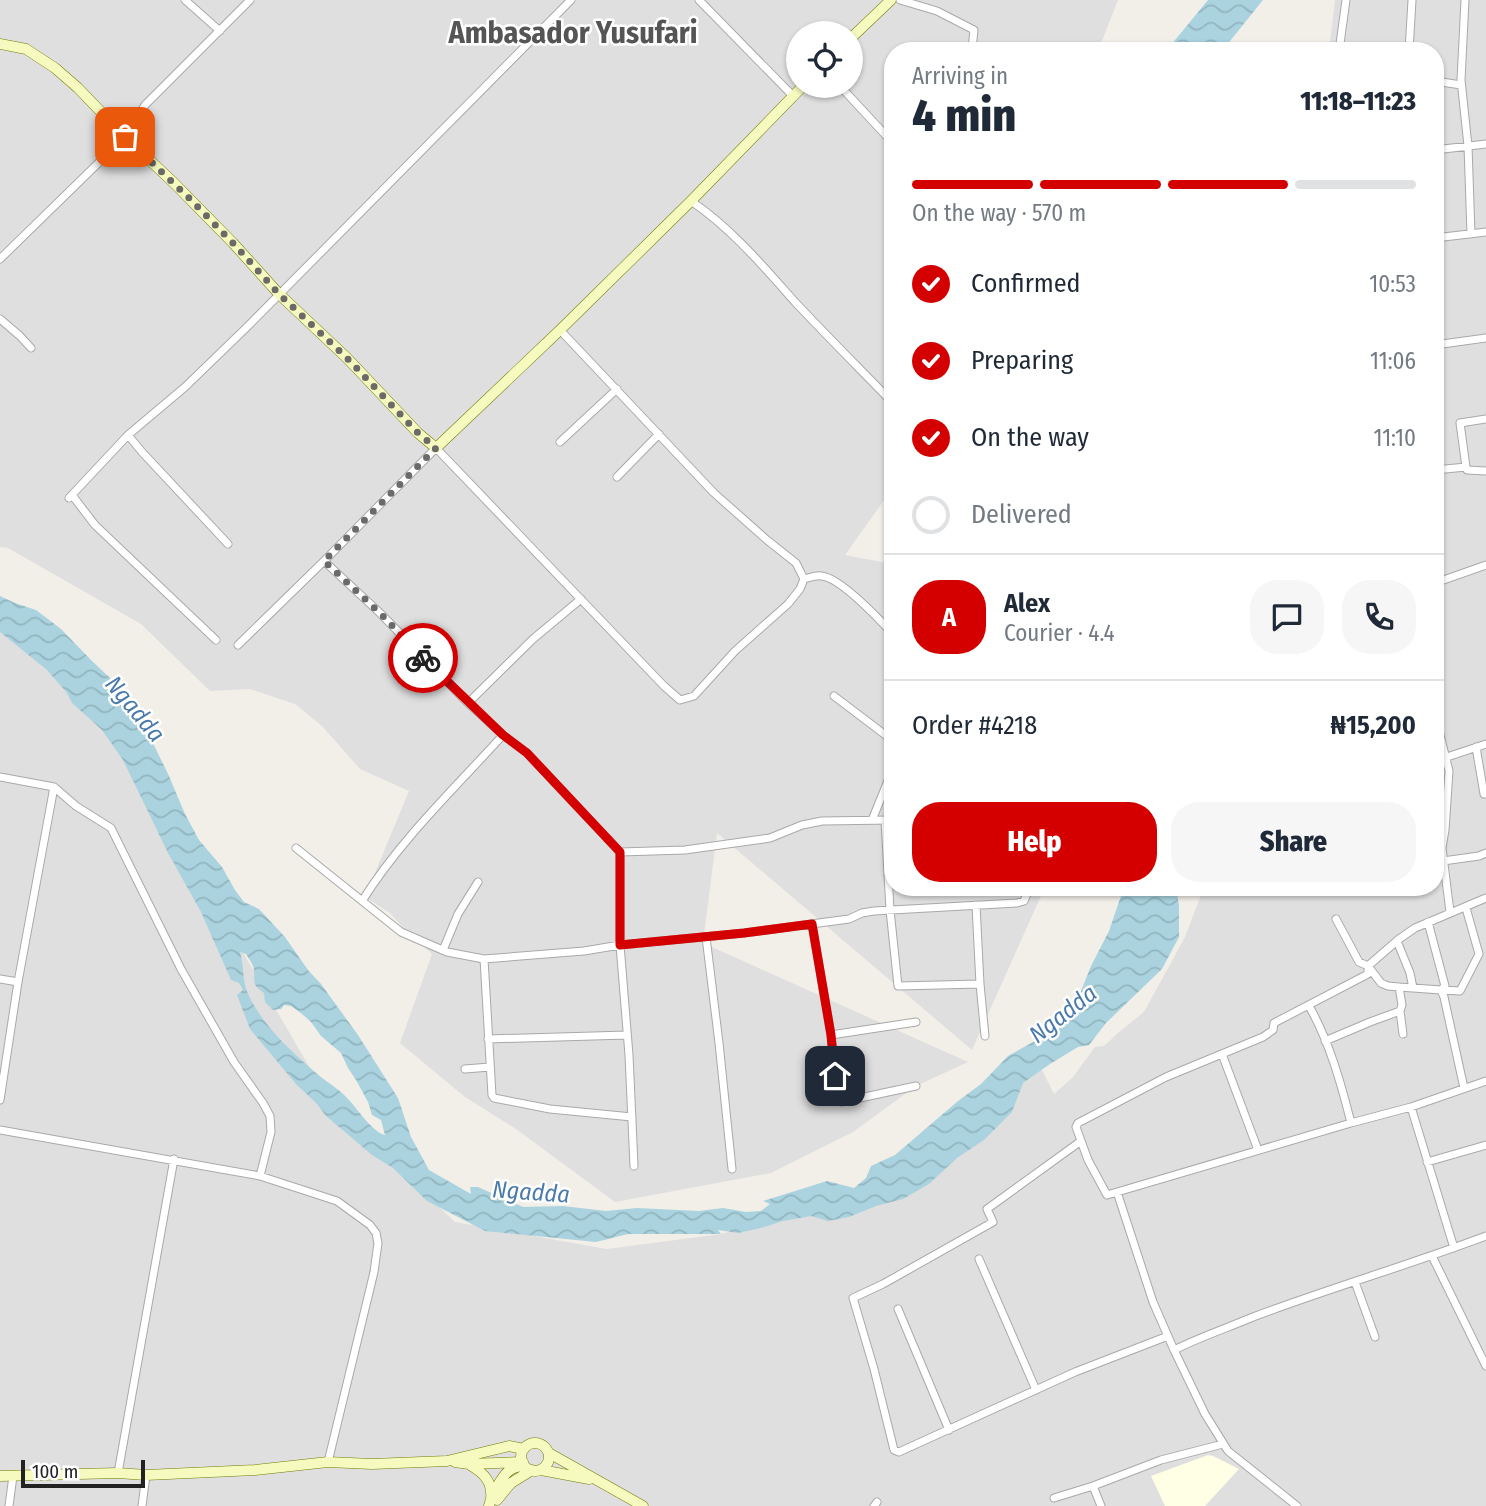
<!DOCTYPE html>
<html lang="en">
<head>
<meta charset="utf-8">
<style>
  :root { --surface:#fff; --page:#f6f6f7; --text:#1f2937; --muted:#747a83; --line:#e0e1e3; --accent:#d40000 }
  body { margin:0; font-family:"Fira Sans Condensed",sans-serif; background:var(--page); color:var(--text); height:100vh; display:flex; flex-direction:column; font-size:26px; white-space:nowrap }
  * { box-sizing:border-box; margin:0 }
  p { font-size:23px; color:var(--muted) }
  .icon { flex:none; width:38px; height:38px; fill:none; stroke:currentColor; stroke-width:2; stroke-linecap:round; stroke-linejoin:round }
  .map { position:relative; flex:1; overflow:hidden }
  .panel { position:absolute; left:884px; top:42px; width:560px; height:854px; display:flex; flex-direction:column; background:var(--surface); border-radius:28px; box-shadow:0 2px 5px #0004 }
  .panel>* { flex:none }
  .fabs { position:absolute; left:786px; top:21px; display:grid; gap:14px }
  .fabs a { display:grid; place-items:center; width:77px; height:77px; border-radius:50%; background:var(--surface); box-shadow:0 2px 5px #0004; font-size:35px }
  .scale { position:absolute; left:21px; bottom:18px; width:124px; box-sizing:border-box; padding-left:7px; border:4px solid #222; border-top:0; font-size:19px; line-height:24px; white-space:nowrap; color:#222; -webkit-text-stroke:5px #fff; paint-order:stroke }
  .pin { position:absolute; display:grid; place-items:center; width:60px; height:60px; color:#fff; margin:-30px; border-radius:14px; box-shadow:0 4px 10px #0006 }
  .courier { position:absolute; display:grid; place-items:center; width:70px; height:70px; margin:-35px; border:5px solid #d40000; border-radius:50%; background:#fff; color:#222; box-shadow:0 2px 9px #0007 }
  .summary em { font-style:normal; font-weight:800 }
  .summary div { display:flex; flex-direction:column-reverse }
  .summary { display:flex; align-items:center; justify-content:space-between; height:119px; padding:0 28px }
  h1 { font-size:46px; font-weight:800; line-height:52px }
  .bar { display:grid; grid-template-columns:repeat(4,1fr); gap:10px 7px; align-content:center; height:84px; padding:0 28px }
  .bar i { height:9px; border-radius:5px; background:var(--line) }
  .bar .active { background:var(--accent) }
  .bar p { grid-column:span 4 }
  .line { display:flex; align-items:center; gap:18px; padding:0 28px; border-top:2px solid var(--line) }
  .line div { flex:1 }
  .round { display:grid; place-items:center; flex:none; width:74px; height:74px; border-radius:28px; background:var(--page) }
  ol { padding:0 28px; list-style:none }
  li { display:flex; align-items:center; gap:21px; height:77px }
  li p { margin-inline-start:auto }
  li .icon { padding:7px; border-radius:50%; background:var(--accent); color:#fff; stroke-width:4 }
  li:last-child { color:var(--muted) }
  li i { width:38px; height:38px; border:4px solid var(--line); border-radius:50% }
  .cta { display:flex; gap:14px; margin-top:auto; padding:14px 28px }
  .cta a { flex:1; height:80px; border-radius:28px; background:var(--accent); color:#fff; font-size:28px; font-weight:800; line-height:80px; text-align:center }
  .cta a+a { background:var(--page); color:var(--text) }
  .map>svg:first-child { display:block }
  .residential { fill:#e0dfdf; fill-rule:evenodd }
  .education { fill:#ffffe5 }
  .water { fill:url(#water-waves); fill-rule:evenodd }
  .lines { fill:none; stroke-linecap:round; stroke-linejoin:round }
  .street-casing { stroke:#a9a9a9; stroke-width:9 }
  .secondary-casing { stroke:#707d05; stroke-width:11 }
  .street { stroke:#fff; stroke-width:7 }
  .secondary { stroke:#f7fabf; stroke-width:10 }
  .done { stroke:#6b6a68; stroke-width:7; stroke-dasharray:0 12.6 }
  .route { stroke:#d40000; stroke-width:9 }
  .labels { text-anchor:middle; stroke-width:5; stroke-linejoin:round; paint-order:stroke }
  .water-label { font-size:24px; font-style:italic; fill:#4a7aab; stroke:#fff }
  .district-label { font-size:30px; font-weight:bold; fill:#555; stroke:#fff }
</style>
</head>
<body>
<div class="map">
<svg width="1486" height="1506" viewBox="0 0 1486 1506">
  <defs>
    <pattern id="water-waves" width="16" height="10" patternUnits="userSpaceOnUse" patternTransform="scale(1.75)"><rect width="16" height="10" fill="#aad3df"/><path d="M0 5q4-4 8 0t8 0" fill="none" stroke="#92b5bf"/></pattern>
  </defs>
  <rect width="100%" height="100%" fill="#f2efe9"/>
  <path class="residential" d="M0,0h1118l-20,51h-206v438l-47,66 47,9v323h153l-73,163 -255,-217 -14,110 265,119 -52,24 -63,46 -82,41 -156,29 -99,-73 -51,-32 -65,-54 32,-89 -28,-25 -14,-16 -25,-16 44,-106 -49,-22 -38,-43 -27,-22 -45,-15 -40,2 -69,-67 -133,-76 -8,-1zM798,33h52v53h-52z
    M1335,0h151v1506h-1486v-889l88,54 73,140 168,290 126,121 152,27 114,-15 86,-24 92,-33 136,-121 19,38 19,-17 22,-30 9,-1 14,-13 26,-21 41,-75 19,-50h231v-836h-106z"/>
  <path class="education" d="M1208,1455l5,1 26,13 -34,37h-40l-14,-30z"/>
  <path class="water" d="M1208,0h55l-41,51h-56z
    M0,596l15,7 21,7 25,19 32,33 32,30 23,41 21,43 16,38 14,26 23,27 13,23 9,12 15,7 26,28 23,33 13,14 37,51 40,63 13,39 18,33 42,24 -1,-7h8l45,20 40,-1 43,5 31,-3 62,3 24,-3 23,4 15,-1 9,-7 -7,-3 64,-20 27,7 12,-10 5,-12 24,-11 63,-54 23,-17 27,-28 41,-23 24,-22 18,-45 18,-35 15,-44h52l3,19v31l-17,32 -56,54 -17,22 -11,2 -28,17 -27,19 -11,29 -28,28 -27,18 -28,26 -26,15 -27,7 -27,11 -21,4 -17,-5 -28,5 -22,7 -23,5 -20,-3 3,4h-93l-32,8 -111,-11 -58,-30 -34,-33 -21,-13 -46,-39 -9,-12 -21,-20 -46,-55 -13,-34 6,-5 -4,-7 -8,-3 -30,-68 -33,-59 -45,-93 -21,-30 -30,-27 -5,-10 -20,-23 -47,-38zM240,952l6,2c3,5 8,11 8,17 1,14 -2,13 10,22l1,9 8,8 8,-1 3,-4 7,1 11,8 9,8 10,14 20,17 7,15 8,12 12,22 4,13 9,5 4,15c-13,-3 -28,-27 -38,-37 -7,-8 -17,-14 -25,-20 -28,-24 -58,-50 -74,-84 -6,-14 -4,-28 -8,-42z"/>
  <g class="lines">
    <g class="street-casing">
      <path id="street" d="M185,0l35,31
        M699,0l94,96
        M900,0l37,11 37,19 -2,19 1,2
        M1465,0l-4,80 7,66 3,88
        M1339,51l7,-51
        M1409,51l3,-51
        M1435,81l26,4
        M840,86l52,56
        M1435,150l51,-6
        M691,201c40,27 72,65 104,101 32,34 65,67 97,100
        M1435,238l51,-6
        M0,259l125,-122 20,-32 105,-105
        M0,319l20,17 11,12
        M1435,345l51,-7
        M128,435l14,17 86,92
        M560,442l57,-53
        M1466,467l1,3 19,1
        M1435,470l31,-3 -6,-44 26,-4
        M617,477l42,-43
        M72,495l23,30 121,115
        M69,498l59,-63 57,-48 61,-59 325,-328
        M324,561l56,52 88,90 35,32 24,18 93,99v93l9,110 5,111
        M804,579c5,-1 12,-4 17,-3 19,1 58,43 71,57
        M1435,583l51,-18
        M238,645l86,-84 112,-113 228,238 16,14 14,-4 41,-45 53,-47 12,-15 4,-10 -8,-16 -29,-23 -53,-47 -154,-163
        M834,696l58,44
        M468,703l65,-64 48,-40
        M1435,715l14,56 -4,59 -3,18 8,64
        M1476,747l8,47h2
        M1435,761l51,-17
        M0,777l54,10 22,19 35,22 70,141 53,93 29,41 7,13 1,16 -11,44
        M872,820l20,-49
        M885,820l5,90 8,76 82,-2 -4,-79
        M296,848l105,84 46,20 37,7 100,-8 36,-6 124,-12 105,-14 13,-6 12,-2 143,-8 7,-2 3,-7v-7
        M620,852l65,-2 85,-12 32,-13 20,-4 70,-1
        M1443,861l36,-5 7,-3
        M1486,898l-71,30 -16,11 -31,27v8l-94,49 -1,7 -10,7 -97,40 -88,46 -2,4 12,33 19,35 244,-72 60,-16 75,-26
        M362,901c39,-62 92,-112 141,-166
        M1336,919l23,43 9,4 13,17 7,3 11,1
        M1428,922l17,64 -4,4 19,1 19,-37 -13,-46
        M812,924l19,111 6,62 4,5 75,-16
        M706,937l13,106 13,126
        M1397,941l13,32 3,15
        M443,950l15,-36 20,-32
        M484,959l8,136 2,3 56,11 82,8
        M0,979l18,3
        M980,984l5,52
        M1309,1006c20,35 32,77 42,117
        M1400,1011l3,23
        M831,1035l85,-13
        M488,1039l139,-4
        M1325,1041l45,-19 30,-11 2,-6 -3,-18 42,3 3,7 20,91
        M1222,1054l36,96
        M465,1069l25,-2
        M0,1100l18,-118 36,-195
        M1411,1107l43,141
        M0,1130l260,46 77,25 33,24 6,8 2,10 -4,29 -46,190
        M1081,1141l-94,68 6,13 -110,62 -30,14 21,71 20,81 5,2 176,-80 93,-36
        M1427,1162l59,-17
        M1117,1192l36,110 21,48
        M1432,1256l54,110
        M979,1259l57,131
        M1355,1282l20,55
        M898,1309l51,121
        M118,1473l56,-314
        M1093,1486l8,20
        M1054,1498l39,-12 68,-26 62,-16
        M9,1506l4,-30
        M142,1506l4,-31
        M874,1506l3,-4
        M1297,1506l-69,-55 -23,-37 -31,-64c26,-13 53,-22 79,-33 77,-29 156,-52 233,-81"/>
    </g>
    <g class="secondary-casing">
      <path id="secondary" d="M850,39l41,-39
        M0,44l26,5 29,19 23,20 47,49 48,45 60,61 46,51 68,64 71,75 18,15 124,-118 131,-129 112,-115
        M521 1457a14 14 0 1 1 28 0a14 14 0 1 1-28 0Z
        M549,1453l94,53
        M455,1462l14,2 54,-2
        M470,1465c14,8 23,17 21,35
        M541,1470l48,9
        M0,1476l118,-3 28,2 109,-5 73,-8 44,2 75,-3 62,-15 15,3
        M497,1500l14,-17 21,-13
        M489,1506c2,-9 13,-31 21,-36 3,-3 6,-3 11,-4"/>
    </g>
    <use href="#street" class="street"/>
    <use href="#secondary" class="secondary"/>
  </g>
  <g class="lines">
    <path class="done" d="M125,137l63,60 45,46 46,51 68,64 71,75 18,15 -112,113 56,52 43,45"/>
    <path class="route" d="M423,658l80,77 24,18 93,99v93l124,-12 68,-9 19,111 4,41"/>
  </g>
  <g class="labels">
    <g class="water-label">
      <text transform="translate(135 709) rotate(50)" y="8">Ngadda</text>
      <text transform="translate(1063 1014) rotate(-38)" y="8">Ngadda</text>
      <text transform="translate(531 1192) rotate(4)" y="8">Ngadda</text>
    </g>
    <g class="district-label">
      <text x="573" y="43">Ambasador Yusufari</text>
    </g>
  </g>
</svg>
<div class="fabs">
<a><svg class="icon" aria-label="locate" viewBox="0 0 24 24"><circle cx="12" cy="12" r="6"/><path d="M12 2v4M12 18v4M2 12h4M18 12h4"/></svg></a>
</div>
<div class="scale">100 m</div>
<div class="pin" style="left:125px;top:137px;background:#ea580c"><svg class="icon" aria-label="bag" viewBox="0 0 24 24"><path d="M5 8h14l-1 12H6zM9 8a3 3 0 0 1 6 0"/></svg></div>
<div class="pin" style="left:835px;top:1076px;background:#1f2937"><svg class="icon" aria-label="home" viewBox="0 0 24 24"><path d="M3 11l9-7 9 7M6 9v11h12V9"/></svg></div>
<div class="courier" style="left:423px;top:658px"><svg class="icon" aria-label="bike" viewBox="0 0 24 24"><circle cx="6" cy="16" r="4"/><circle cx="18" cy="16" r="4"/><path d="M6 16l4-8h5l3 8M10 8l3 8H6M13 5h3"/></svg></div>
<section class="panel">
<div class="summary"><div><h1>4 min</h1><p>Arriving in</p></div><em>11:18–11:23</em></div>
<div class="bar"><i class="active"></i><i class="active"></i><i class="active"></i><i></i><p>On the way · 570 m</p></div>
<ol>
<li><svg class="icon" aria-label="check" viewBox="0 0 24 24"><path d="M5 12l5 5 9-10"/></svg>Confirmed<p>10:53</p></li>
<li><svg class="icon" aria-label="check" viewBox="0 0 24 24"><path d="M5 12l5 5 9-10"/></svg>Preparing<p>11:06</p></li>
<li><svg class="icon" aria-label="check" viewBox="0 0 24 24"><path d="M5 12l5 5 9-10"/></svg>On the way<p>11:10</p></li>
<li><i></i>Delivered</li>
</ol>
<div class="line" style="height:126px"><b class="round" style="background:var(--accent);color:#fff">A</b><div><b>Alex</b><p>Courier · 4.4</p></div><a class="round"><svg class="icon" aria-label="chat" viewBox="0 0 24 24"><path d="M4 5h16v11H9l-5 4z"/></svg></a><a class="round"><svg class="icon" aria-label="phone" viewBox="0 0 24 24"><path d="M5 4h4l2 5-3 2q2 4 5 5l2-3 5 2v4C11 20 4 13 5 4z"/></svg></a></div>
<div class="line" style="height:91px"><div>Order #4218</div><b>₦15,200</b></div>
<div class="cta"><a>Help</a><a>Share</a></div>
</section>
</div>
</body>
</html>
